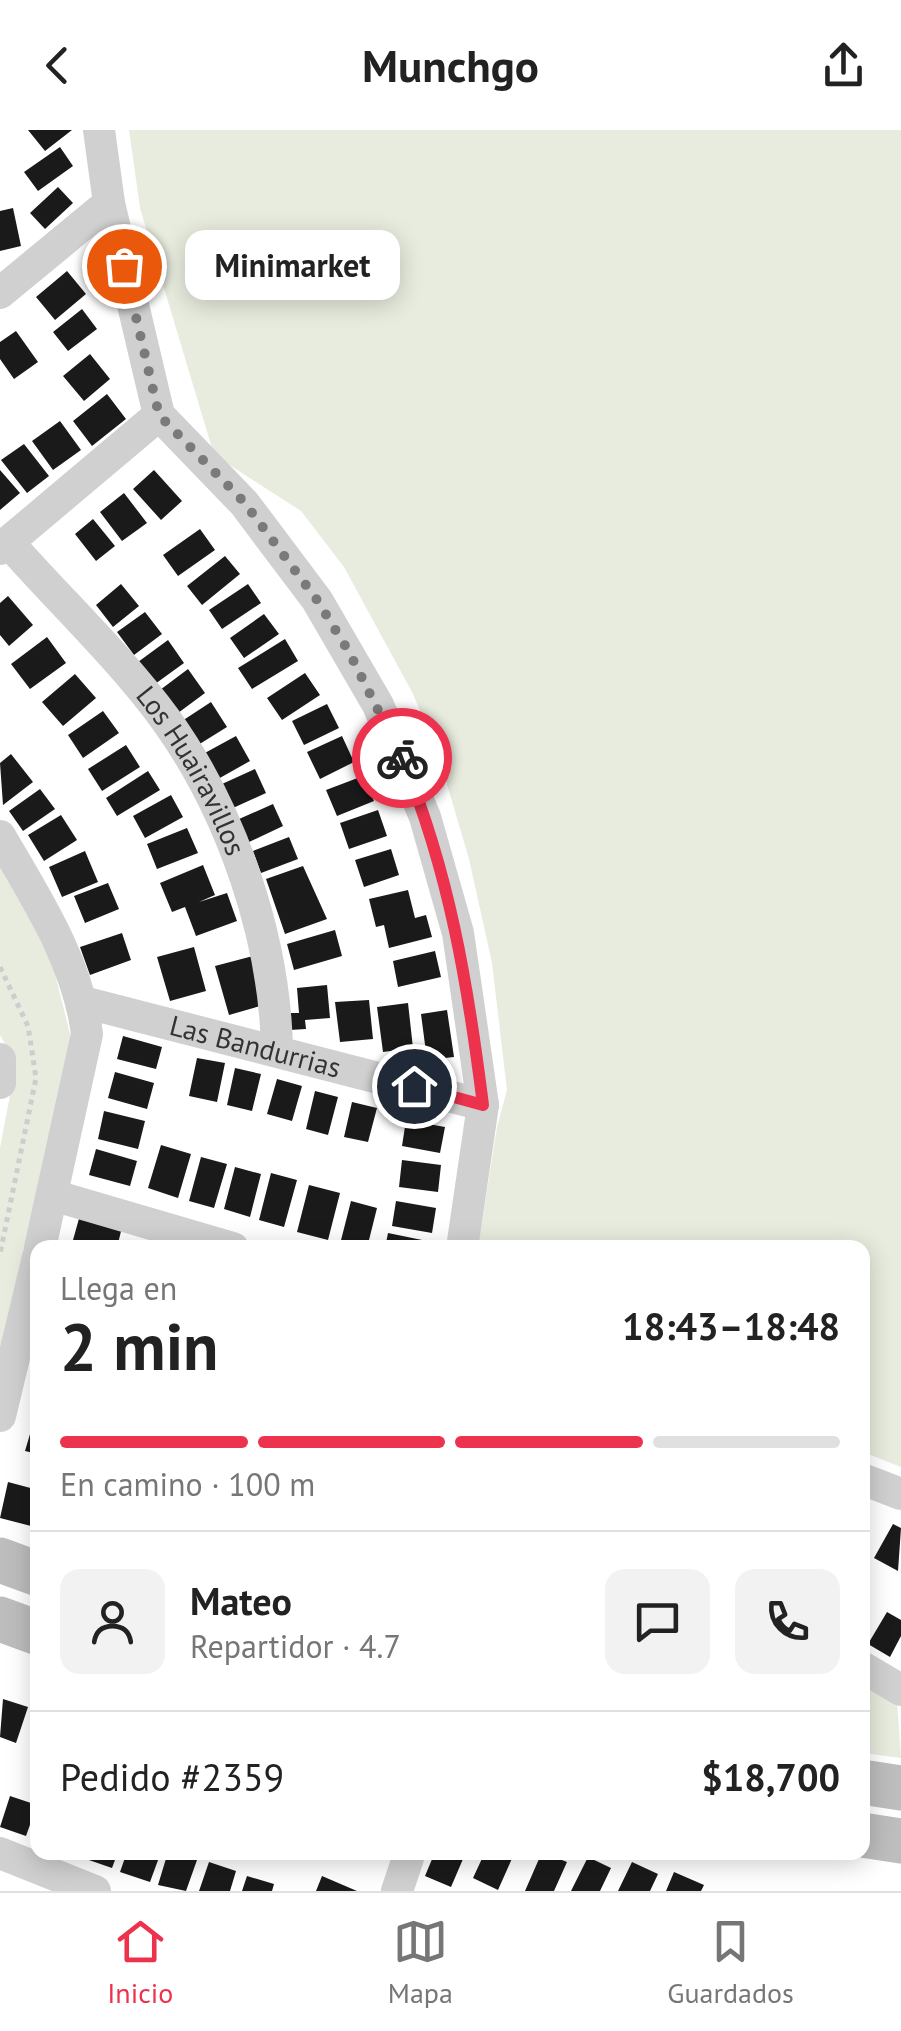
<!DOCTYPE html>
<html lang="es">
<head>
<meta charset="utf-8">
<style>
  :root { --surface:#fff; --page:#f2f2f2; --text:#222; --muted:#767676; --line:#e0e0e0; --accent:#ed324e }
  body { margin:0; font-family:"PT Sans",sans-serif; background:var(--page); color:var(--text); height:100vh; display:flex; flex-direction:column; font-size:38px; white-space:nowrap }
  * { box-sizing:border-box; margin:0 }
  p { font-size:32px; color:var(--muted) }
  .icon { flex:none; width:55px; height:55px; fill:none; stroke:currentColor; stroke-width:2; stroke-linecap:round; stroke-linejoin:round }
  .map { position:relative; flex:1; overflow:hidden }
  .drawer { position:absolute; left:30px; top:1110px; width:840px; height:620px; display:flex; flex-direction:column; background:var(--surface); border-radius:20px; box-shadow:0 5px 25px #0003 }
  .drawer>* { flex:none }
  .pin { position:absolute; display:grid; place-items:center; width:85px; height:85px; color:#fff; margin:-42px; border:5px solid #fff; border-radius:50%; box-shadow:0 2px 10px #0007 }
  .courier { position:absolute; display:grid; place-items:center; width:100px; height:100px; margin:-50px; border:8px solid #ed324e; border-radius:50%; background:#fff; color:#222; box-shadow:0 2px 12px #0007 }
  .bubble { position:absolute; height:70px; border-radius:20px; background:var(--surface); box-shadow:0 5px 25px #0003; font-size:32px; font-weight:700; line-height:70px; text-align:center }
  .summary em { font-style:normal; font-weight:700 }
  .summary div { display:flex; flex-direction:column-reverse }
  .summary { display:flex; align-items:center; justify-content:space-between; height:170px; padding:0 30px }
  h1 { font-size:65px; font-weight:700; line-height:75px }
  .bar { display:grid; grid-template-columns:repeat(4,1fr); gap:15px 10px; align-content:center; height:120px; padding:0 30px }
  .bar i { height:12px; border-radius:8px; background:var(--line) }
  .bar .active { background:var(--accent) }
  .bar p { grid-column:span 4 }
  .line { display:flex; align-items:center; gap:25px; padding:0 30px; border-top:2px solid var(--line) }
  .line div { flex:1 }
  .round { display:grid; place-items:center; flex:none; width:105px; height:105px; border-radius:20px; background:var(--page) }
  header { display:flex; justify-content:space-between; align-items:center; height:130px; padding:0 30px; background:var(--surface); font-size:45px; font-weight:700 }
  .menu { display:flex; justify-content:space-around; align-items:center; height:140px; border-top:2px solid var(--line); background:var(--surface); font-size:28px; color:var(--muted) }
  .menu a { display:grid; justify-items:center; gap:5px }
  .menu .active { color:var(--accent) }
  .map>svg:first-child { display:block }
  .green { fill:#e7ecde }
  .building { fill:#1a1a1a }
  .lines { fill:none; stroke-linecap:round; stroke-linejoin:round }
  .path { stroke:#cdcdcd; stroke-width:5; stroke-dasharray:5 5; stroke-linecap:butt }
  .minor { stroke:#d0d0d0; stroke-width:32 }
  .secondary { stroke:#bdbdbd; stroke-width:45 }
  .done { stroke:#7a7a7a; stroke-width:10; stroke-dasharray:0 18 }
  .route { stroke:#ed324e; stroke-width:12 }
  .labels { text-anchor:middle; stroke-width:10; stroke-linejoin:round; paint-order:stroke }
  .street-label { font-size:28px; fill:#333; stroke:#fff }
</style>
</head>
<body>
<header><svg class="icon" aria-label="back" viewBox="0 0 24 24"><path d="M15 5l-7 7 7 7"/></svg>Munchgo<svg class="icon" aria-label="share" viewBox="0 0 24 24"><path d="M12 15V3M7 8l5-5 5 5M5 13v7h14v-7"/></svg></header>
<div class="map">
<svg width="901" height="1761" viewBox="0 0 901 1761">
  <rect width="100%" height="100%" fill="#fff"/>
  <path class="green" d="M129,0h772v1337l-38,-15 -1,-204 -384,-1 19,-120 10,-37 -15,-127 -23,-104 -33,-112 -24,-55 -68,-125 -43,-56 -87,-56 -74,-247z
    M0,729l53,107 18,72 -71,323v-213l13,-69 -5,-30 -8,-14z
    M862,1552l35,19 4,57 -38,-5z"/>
  <path class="building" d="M28,0h44l-27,21z
    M60,17l13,19 -35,25 -14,-19z
    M58,57l15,16 -28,26 -15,-16z
    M13,78l8,38 -21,5v-40z
    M67,141l19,23 -31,26 -19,-23z
    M82,179l15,20 -29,22 -15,-19z
    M16,201l22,31 -24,17 -14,-20v-17z
    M90,224l20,25 -26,22 -21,-25z
    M107,264l19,25 -34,27 -19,-25z
    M60,291l21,29 -28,20 -21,-29z
    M24,314l25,32 -22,17 -26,-33z
    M0,340l20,23 -20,17z
    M154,340l28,31 -21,19 -28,-31z
    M124,363l23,30 -25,18 -22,-29z
    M93,389l22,27 -19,15 -21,-27z
    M200,399l15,21 -37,26 -15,-21z
    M225,426l15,18 -38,31 -15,-19z
    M121,454l18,22 -26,21 -17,-22z
    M248,454l13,19 -39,26 -13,-19z
    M8,466l25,29 -24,21 -9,-11v-32z
    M145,482l17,22 -28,21 -17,-23z
    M264,484l15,20 -35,24 -14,-20z
    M47,507l19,26 -36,26 -19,-25z
    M285,509l13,22 -46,28 -14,-21z
    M168,510l16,23 -29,21 -17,-22z
    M188,539l17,24 -27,20 -18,-23z
    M305,543l15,22 -38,25 -15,-22z
    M75,544l21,24 -33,28 -21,-24z
    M211,572l16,25 -29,18 -16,-24z
    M327,574l12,24 -35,17 -12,-24z
    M103,581l16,22 -36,25 -15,-23z
    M236,606l14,25 -32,18 -15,-25z
    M342,606l12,26 -34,17 -13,-27z
    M126,615l14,22 -38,24 -14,-22z
    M11,624l22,28 -30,23 -3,-42z
    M255,639l11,24 -33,15 -11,-24z
    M148,641l12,19 -43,26 -11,-18z
    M363,646l11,25 -37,15 -11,-26z
    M40,659l15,20 -32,22 -14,-20z
    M171,665l12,22 -38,21 -12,-22z
    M273,674l10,22 -34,16 -10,-23z
    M378,680l9,26 -38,13 -9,-26z
    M61,685l16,25 -33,21 -16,-26z
    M187,698l11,25 -41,16 -10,-25z
    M289,707l9,22 -37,14 -8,-22z
    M391,719l8,26 -35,12 -9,-27z
    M85,721l13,31 -36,15 -13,-30z
    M203,735l12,30 -16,7 28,-9 10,28 -41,15 -11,-29 -13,5 -12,-29z
    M303,736l24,53 -42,15 -19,-55z
    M108,753l11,26 -34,14 -11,-27z
    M408,760l7,28 11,-3 6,22 -43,11 -5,-23 -8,2 -7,-28z
    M335,800l7,26 -48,14 -7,-26z
    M122,803l9,27 -41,15 -10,-28z
    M194,817l12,44 -36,10 -13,-44z
    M435,821l6,26 -43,10 -5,-26z
    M253,826l14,48 -38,11 -14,-49z
    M327,855l3,33 -25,2 1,9 -16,1 -2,-17h11l-2,-25z
    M369,870l4,39 -33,3 -5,-40z
    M408,873l5,45 -30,4 -6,-45z
    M447,880l7,47 -27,3 -6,-46z
    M123,906l39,11 -6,22 -39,-10z
    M197,928l28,5 -8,39 -28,-6z
    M235,938l26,6 -9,37 -25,-6z
    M115,942l39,11 -7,26 -39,-11z
    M277,949l25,7 -10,35 -25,-7z
    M315,961l23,6 -10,38 -22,-6z
    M352,972l25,6 -9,34 -24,-5z
    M104,981l41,10 -7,28 -40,-10z
    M406,990l39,7 -5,26 -38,-7z
    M161,1015l30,9 -13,44 -30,-10z
    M96,1019l41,12 -7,25 -41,-11z
    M201,1027l26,7 -13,44 -25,-7z
    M402,1030l39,5 -3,27 -39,-5z
    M235,1037l26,7 -11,43 -26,-8z
    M271,1043l26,7 -13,47 -25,-7z
    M309,1055l31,8 -12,47 -31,-8z
    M351,1071l26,7 -10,40h-28z
    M396,1071l40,7 -4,25 -40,-7z
    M80,1085l42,12 -5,21 -44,-8z
    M388,1103l39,8 -1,7h-41z
    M38,1277v47l-13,-3z
    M8,1352l30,8 -7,36 -31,-8z
    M893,1394l8,4 -3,43 -24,-13z
    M887,1482l14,8v16l-11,21 -22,-13z
    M3,1569l25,8 -12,36 -16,-6z
    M10,1666l27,9 -11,31 -26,-9z
    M88,1722h30l-6,16 -26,-9z
    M127,1722h34l-11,30 -30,-10z
    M168,1722l29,8 -11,31 -28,-6z
    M435,1722h31l-15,35 -26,-11z
    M485,1722l29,2 -16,36 -25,-12z
    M542,1722l25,10 -13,29h-29z
    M588,1727l23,11 -11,23h-29z
    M209,1732l27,9 -6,20h-31z
    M632,1732l26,12 -8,17h-32z
    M674,1742l30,13 -3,6h-35z
    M247,1746l27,8 -2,7h-30z
    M322,1746l35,15h-41z"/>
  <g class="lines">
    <path class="path" d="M0,837l28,59 8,52 -36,176"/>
    <g class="minor">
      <path d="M99,0l10,73 50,212 85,88 73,97 61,105 47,112 33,116 25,172 -21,143"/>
      <path d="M0,163l109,-90"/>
      <path id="s1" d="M8,412c52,59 112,115 158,178 66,92 109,218 111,330"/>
      <path d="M0,419l159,-134"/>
      <path d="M0,706c36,62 78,126 87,198l-47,214"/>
      <path id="s2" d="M83,872l400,103"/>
      <path d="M0,929v24"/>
      <path d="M52,1065l181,53"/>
      <path d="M0,1286l38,-159"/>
      <path d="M862,1349l39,15"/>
      <path d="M862,1537l39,23"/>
      <path d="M0,1723l95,38"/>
      <path d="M397,1761l13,-39"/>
    </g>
    <path class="secondary" d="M0,1430l38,14
      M0,1489l38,14
      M862,1652l39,6
      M862,1705l39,6"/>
  </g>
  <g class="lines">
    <path class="done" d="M124,136l35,149 85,87 73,98 32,52 53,106"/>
    <path class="route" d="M402,628c47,112 66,227 81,347l-69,-19"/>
  </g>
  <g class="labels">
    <g class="street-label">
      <text dy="10" stroke="none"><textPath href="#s1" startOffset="295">Los Huairavillos</textPath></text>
      <text dy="10" stroke="none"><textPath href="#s2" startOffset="178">Las Bandurrias</textPath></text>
    </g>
  </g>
</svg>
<div class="pin" style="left:124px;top:136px;background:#ea580c"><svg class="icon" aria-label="bag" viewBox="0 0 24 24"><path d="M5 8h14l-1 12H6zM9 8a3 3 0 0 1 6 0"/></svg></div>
<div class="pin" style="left:414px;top:956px;background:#1f2937"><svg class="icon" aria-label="home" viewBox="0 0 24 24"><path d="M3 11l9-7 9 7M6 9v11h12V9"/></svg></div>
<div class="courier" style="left:402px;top:628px"><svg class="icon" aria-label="bike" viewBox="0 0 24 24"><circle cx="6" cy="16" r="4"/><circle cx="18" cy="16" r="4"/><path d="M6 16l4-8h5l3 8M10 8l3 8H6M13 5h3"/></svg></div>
<div class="bubble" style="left:185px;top:100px;width:215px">Minimarket</div>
<section class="drawer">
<div class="summary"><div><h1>2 min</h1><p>Llega en</p></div><em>18:43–18:48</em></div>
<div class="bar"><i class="active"></i><i class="active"></i><i class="active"></i><i></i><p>En camino · 100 m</p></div>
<div class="line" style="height:180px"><a class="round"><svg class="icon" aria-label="person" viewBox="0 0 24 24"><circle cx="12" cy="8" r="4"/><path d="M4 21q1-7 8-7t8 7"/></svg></a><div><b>Mateo</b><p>Repartidor · 4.7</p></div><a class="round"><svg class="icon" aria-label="chat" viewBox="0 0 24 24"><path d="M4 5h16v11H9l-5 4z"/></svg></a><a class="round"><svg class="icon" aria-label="phone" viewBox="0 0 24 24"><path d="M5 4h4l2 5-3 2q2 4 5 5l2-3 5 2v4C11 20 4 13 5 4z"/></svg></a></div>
<div class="line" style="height:130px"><div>Pedido #2359</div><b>$18,700</b></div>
</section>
</div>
<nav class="menu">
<a class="active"><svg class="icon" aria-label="home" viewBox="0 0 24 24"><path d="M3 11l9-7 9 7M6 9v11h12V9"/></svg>Inicio</a>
<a><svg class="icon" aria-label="map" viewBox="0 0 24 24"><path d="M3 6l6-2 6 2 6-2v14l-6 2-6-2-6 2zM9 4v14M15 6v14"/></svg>Mapa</a>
<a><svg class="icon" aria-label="saved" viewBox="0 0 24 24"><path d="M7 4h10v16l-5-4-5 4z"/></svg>Guardados</a>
</nav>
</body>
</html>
